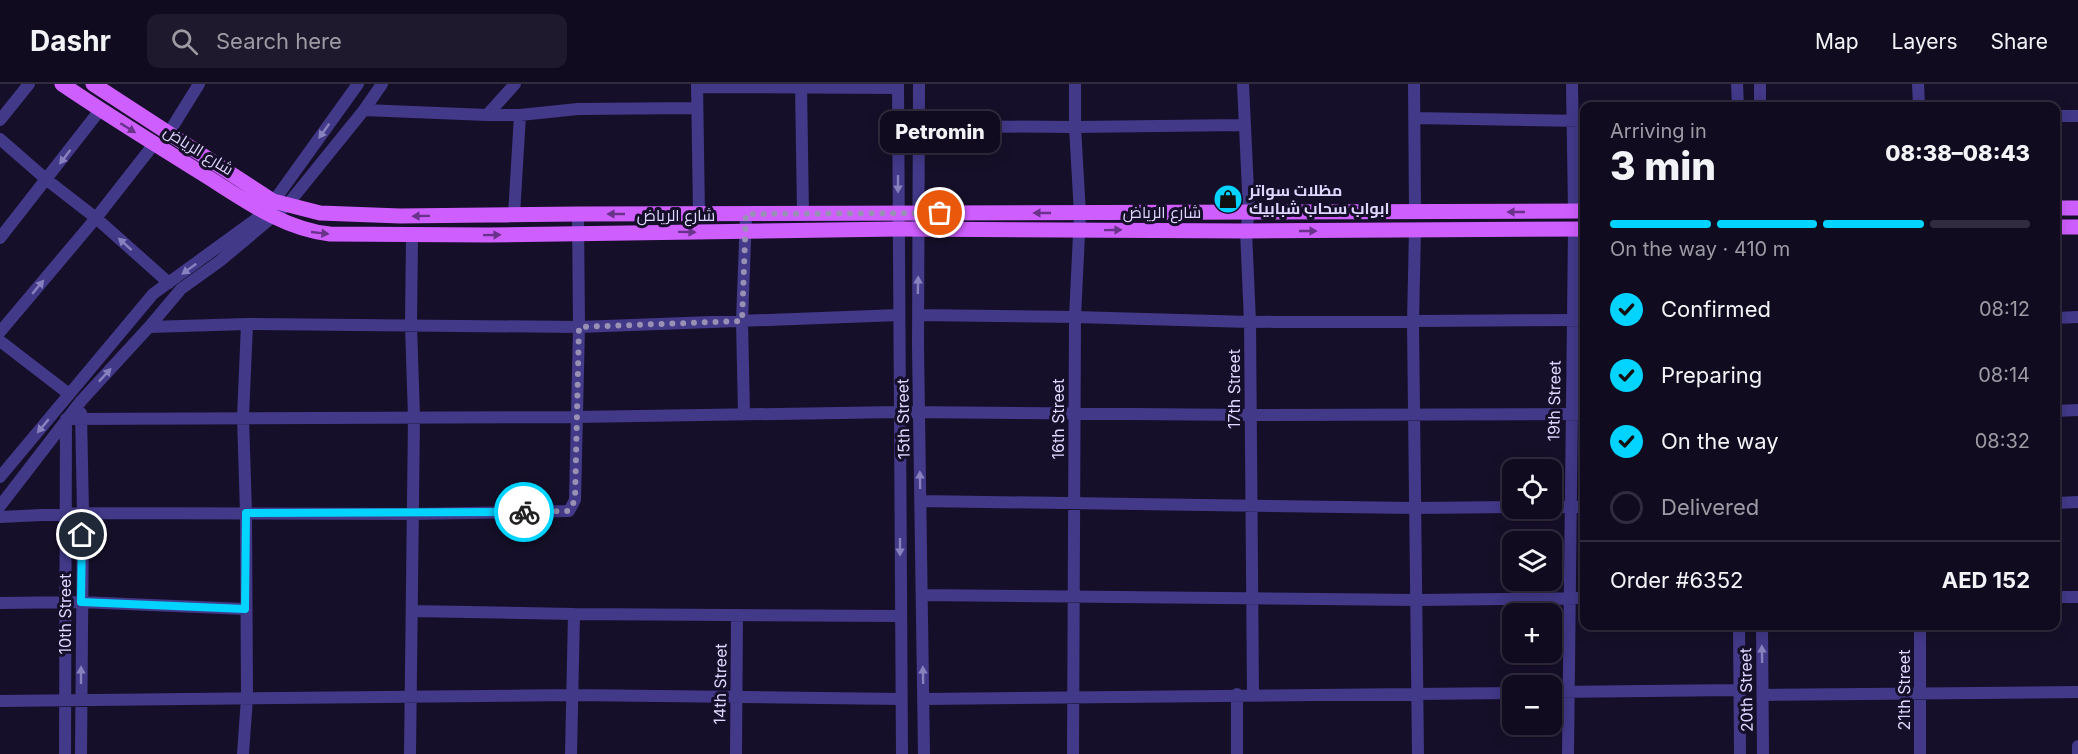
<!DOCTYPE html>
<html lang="en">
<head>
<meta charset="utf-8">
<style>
  :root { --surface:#100b1f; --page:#1e192c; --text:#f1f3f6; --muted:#9c9ba4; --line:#302b3d; --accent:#03d3ff }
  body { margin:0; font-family:Inter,Cairo,sans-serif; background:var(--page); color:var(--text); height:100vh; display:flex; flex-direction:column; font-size:22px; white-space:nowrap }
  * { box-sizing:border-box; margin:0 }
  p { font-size:20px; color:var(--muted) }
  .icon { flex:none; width:33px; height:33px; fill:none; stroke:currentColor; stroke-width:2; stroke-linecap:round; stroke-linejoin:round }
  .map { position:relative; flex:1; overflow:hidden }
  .details { position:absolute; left:1580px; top:18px; width:480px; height:528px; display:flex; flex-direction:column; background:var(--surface); border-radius:12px; box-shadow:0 3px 15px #0003,0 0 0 2px var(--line) }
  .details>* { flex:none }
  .fabs { position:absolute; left:1502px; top:375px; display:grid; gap:12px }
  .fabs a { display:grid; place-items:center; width:60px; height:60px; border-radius:12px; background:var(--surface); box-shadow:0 3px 15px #0003,0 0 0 2px var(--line); font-size:30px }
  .pin { position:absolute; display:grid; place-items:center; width:51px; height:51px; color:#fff; margin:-26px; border:3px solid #fff; border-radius:50%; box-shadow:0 2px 6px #0007 }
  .courier { position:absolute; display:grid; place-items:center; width:60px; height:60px; margin:-30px; border:4px solid #03d3ff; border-radius:50%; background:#fff; color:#222; box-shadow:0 2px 8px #0007 }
  .bubble { position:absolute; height:42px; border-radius:12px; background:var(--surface); box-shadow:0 3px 15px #0003,0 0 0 2px var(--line); font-size:20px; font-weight:800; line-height:42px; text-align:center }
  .overview em { font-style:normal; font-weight:800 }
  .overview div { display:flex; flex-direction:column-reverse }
  .overview { display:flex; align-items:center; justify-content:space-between; height:102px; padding:0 30px }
  h1 { font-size:39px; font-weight:800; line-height:45px }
  .bar { display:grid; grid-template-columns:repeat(4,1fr); gap:9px 6px; align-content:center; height:72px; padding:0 30px }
  .bar i { height:8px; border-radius:4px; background:var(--line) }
  .bar .on { background:var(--accent) }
  .bar p { grid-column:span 4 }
  .line { display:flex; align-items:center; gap:15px; padding:0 30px; border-top:2px solid var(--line) }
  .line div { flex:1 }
  ol { padding:0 30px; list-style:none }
  li { display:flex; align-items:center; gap:18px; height:66px }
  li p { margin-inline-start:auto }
  li .icon { padding:6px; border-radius:50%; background:var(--accent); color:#111; stroke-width:4 }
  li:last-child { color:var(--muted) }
  li i { width:33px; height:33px; border:3px solid var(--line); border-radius:50% }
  header { display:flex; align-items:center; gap:36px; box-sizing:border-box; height:84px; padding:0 30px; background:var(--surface); border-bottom:2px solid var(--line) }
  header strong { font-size:28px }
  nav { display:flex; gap:33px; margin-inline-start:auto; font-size:21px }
  .search { width:420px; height:54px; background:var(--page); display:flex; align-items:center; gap:15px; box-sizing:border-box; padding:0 21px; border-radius:12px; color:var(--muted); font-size:22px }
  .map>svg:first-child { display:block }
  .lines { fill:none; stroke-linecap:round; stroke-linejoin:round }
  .minor { stroke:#423989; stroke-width:12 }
  .major { stroke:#cf5eff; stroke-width:15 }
  .oneway { fill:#693389 }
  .oneway2 { fill:#8980be }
  .done { stroke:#9991b4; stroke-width:6; stroke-dasharray:0 10.8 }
  .route { stroke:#03d3ff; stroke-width:8 }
  .labels { text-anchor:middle; stroke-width:6; stroke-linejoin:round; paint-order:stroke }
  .street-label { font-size:16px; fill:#dfd7ff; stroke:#160f29 }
  .poi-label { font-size:16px; font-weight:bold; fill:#dfd7ff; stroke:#160f29; text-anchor:start }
</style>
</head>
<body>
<header>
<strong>Dashr</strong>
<div class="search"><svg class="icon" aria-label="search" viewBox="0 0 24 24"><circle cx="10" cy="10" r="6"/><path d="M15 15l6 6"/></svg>Search here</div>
<nav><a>Map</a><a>Layers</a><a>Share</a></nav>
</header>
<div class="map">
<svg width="2078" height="670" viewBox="0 0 2078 670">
  <rect width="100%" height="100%" fill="#160f29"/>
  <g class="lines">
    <path class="minor" d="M697,0l2,131
      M801,0l2,131
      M898,0l4,670
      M919,0l-1,262 6,408
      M1243,0l6,128 -3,19 4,91 3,372
      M1414,0l1,127
      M1572,0l2,128
      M1737,0l1,22
      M1760,0v22
      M1918,0l1,22
      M697,3l201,1
      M364,26l123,5h33l58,-6 119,-1
      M487,31l28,-31
      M2055,32h23
      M1414,34l170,3
      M0,36l29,-36
      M919,42l156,1 168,-2
      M168,50l31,-50
      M0,55l47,41 49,38 73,65
      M514,131l6,-100
      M1415,145l-2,94 5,431
      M0,154l100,-128
      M918,231l157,2 175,5 334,-2
      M2055,234l23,-1
      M149,243l98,-3 332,3 320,-12
      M0,248l96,-114 58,-74
      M0,257l69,53
      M2055,327l23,-1
      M81,329l2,100 -2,241
      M744,330l-2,-93 4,-106
      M66,335l510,-2 324,-5 350,3 334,-1
      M0,393l153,-183 113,-82 92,-128
      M920,417l494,7 98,-1
      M2055,419l23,-1
      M0,422l81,-105 68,-74 32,-38 39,-28 68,-57 76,-94 18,-26
      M1551,423h33
      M0,433l83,-4 330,1 156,-3 6,-11 4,-173 -1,-113
      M922,511l495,5 167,-2
      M2055,513h23
      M0,519l81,-1 164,7
      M412,527l162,3 327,2
      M1739,542l1,128
      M1762,542l1,128
      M1551,608l188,-2
      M1237,610v60
      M1763,611l315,-3
      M923,615l589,-6
      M0,617l572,-6 329,4
      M65,670l1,-335
      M243,670l4,-56 -1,-185 -3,-96 4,-93
      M410,670l4,-337 -3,-92 1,-90
      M571,670l3,-140
      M736,670l1,-139
      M1073,670l2,-437 5,-103 -5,-87v-43
      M1568,670l6,-525
      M1920,670v-128
      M2078,670v-8"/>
    <path class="major" d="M62,0c44,30 90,58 136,87 41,25 83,58 132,63l158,1 411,-6 347,2 338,-2
      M93,0l180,117 47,12 80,3 178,-2 1006,-3
      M2055,124h23
      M2055,143h23"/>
  </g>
  <defs><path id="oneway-solid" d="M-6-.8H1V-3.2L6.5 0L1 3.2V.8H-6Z" transform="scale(1.5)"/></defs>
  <g class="oneway">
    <use href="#oneway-solid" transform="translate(128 44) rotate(32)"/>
    <use href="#oneway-solid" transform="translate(1516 128) rotate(-180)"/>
    <use href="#oneway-solid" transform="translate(1042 129) rotate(-180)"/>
    <use href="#oneway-solid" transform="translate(616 130) rotate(-180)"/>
    <use href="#oneway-solid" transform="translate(421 132) rotate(179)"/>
    <use href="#oneway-solid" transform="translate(1113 146) rotate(-1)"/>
    <use href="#oneway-solid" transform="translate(1308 147)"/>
    <use href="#oneway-solid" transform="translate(687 148) rotate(1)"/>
    <use href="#oneway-solid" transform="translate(320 149) rotate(6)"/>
    <use href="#oneway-solid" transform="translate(492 151) rotate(-1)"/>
  </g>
  <g class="oneway2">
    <use href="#oneway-solid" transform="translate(324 47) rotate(126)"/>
    <use href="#oneway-solid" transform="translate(65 73) rotate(127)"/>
    <use href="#oneway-solid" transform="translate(898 100) rotate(90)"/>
    <use href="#oneway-solid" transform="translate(125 160) rotate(-138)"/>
    <use href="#oneway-solid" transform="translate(189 185) rotate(144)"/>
    <use href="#oneway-solid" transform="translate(918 201) rotate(-89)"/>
    <use href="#oneway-solid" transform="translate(38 203) rotate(-50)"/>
    <use href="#oneway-solid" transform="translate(105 291) rotate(-47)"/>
    <use href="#oneway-solid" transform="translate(43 342) rotate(130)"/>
    <use href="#oneway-solid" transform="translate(920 396) rotate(-91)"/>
    <use href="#oneway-solid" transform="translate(900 463) rotate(90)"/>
    <use href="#oneway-solid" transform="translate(1762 570) rotate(-91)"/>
    <use href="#oneway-solid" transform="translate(81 591) rotate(-90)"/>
    <use href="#oneway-solid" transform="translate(923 591) rotate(-91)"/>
  </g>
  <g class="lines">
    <path class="done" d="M524,428l45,-1 6,-11 4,-173 163,-6 4,-107 194,-1"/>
    <path class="route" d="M82,451l-1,67 164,7 1,-96 278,-1"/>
  </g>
  <defs>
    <g id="shop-disc" transform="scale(1.5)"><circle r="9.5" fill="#03d3ff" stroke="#160f29"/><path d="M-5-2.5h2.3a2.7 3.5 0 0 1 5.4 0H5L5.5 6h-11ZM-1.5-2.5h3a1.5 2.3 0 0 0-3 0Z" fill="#111"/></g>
  </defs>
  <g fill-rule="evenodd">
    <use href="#shop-disc" x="1228" y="115"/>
  </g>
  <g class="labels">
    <g class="street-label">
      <text transform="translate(199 66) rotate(32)" y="6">شارع الرياض</text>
      <text x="1162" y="134">شارع الرياض</text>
      <text x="676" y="137">شارع الرياض</text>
      <text transform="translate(1234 305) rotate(-90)" y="6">17th Street</text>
      <text transform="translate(1554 317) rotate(-89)" y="6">19th Street</text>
      <text transform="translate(903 335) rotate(-91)" y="6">15th Street</text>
      <text transform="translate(1058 335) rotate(-90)" y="6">16th Street</text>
      <text transform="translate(65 530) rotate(-90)" y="6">10th Street</text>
      <text transform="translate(720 600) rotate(-89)" y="6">14th Street</text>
      <text transform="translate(1746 606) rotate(-91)" y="6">20th Street</text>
      <text transform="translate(1904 606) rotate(-90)" y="6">21th Street</text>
    </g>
    <g class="poi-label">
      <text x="1249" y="112">مظلات سواتر<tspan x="1249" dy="18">ابواب سحاب شبابيك</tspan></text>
    </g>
  </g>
</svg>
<div class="fabs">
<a><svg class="icon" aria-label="locate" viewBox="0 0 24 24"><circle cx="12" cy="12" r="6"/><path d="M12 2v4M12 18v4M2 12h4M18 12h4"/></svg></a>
<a><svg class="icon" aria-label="layers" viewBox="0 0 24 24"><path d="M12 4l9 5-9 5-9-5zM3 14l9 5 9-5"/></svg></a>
<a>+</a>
<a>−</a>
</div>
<div class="pin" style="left:940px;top:129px;background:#ea580c"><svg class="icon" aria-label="bag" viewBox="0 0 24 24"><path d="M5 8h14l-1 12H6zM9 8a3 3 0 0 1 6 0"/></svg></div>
<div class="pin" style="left:82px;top:451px;background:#1f2937"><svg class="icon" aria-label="home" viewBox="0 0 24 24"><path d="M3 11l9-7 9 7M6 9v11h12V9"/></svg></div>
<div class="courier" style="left:524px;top:428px"><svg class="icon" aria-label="bike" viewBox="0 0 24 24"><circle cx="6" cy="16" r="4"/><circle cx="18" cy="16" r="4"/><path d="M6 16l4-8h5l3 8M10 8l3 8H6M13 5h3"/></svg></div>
<div class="bubble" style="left:880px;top:27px;width:120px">Petromin</div>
<section class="details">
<div class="overview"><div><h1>3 min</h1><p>Arriving in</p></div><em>08:38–08:43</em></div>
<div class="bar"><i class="on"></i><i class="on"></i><i class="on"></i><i></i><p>On the way · 410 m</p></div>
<ol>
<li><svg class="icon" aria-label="check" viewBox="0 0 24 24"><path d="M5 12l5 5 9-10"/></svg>Confirmed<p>08:12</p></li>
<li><svg class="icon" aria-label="check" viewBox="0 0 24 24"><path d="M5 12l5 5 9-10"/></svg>Preparing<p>08:14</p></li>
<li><svg class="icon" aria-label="check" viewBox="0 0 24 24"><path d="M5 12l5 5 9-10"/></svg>On the way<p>08:32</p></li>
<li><i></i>Delivered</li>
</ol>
<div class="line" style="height:78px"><div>Order #6352</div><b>AED 152</b></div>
</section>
</div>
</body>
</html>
